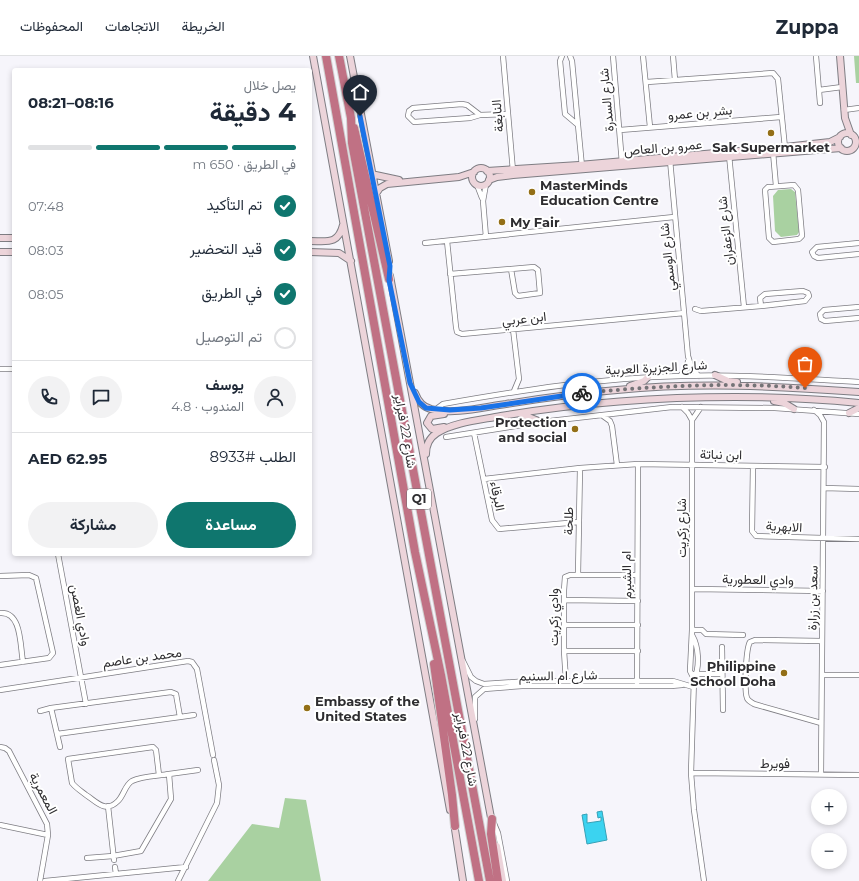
<!DOCTYPE html>
<html lang="ar">
<head>
<meta charset="utf-8">
<style>
  :root { --surface:#fff; --page:#f2f2f3; --text:#1f2937; --muted:#747a83; --line:#e0e1e3; --accent:#0f766e }
  body { margin:0; font-family:Montserrat,Vazirmatn,sans-serif; background:var(--page); color:var(--text); direction:rtl; height:100vh; display:flex; flex-direction:column; font-size:15px; white-space:nowrap }
  * { box-sizing:border-box; margin:0 }
  p { font-size:13px; color:var(--muted) }
  .icon { flex:none; width:22px; height:22px; fill:none; stroke:currentColor; stroke-width:2; stroke-linecap:round; stroke-linejoin:round }
  .map { position:relative; flex:1; overflow:hidden; direction:ltr }
  .drawer { position:absolute; left:12px; top:12px; width:300px; height:488px; display:flex; flex-direction:column; background:var(--surface); border-radius:4px; box-shadow:0 2px 6px #0003; direction:rtl }
  .drawer>* { flex:none }
  .fabs { position:absolute; left:811px; top:733px; display:grid; gap:8px }
  .fabs a { display:grid; place-items:center; width:36px; height:36px; border-radius:50%; background:var(--surface); box-shadow:0 2px 6px #0003; font-size:20px }
  .pin { position:absolute; display:grid; place-items:center; width:34px; height:34px; color:#fff; margin:-41px -17px; border-radius:50% 50% 50% 0; rotate:-45deg; box-shadow:0 0 4px #0007 }
  .pin .icon { rotate:45deg }
  .courier { position:absolute; display:grid; place-items:center; width:40px; height:40px; margin:-20px; border:3px solid #1a73e8; border-radius:50%; background:#fff; color:#222; box-shadow:0 1px 5px #0007 }
  .head em { font-style:normal; font-weight:700 }
  .head div { display:flex; flex-direction:column-reverse }
  .head { display:flex; align-items:center; justify-content:space-between; height:68px; padding:0 16px }
  h1 { font-size:26px; font-weight:700; line-height:30px }
  .bar { display:grid; grid-template-columns:repeat(4,1fr); gap:6px 4px; align-content:center; height:48px; padding:0 16px }
  .bar i { height:5px; border-radius:3px; background:var(--line) }
  .bar .selected { background:var(--accent) }
  .bar p { grid-column:span 4 }
  .line { display:flex; align-items:center; gap:10px; padding:0 16px; border-top:1px solid var(--line) }
  .line div { flex:1 }
  .round { display:grid; place-items:center; flex:none; width:42px; height:42px; border-radius:21px; background:var(--page) }
  ol { padding:0 16px; list-style:none }
  li { display:flex; align-items:center; gap:12px; height:44px }
  li p { margin-inline-start:auto }
  li .icon { padding:4px; border-radius:50%; background:var(--accent); color:#fff; stroke-width:4 }
  li:last-child { color:var(--muted) }
  li i { width:22px; height:22px; border:2px solid var(--line); border-radius:50% }
  .button { display:flex; gap:8px; margin-top:auto; padding:8px 16px }
  .button a { flex:1; height:46px; border-radius:24px; background:var(--accent); color:#fff; font-size:16px; font-weight:700; line-height:46px; text-align:center }
  .button a+a { background:var(--page); color:var(--text) }
  header { display:flex; align-items:center; gap:24px; box-sizing:border-box; height:56px; padding:0 20px; background:var(--surface); border-bottom:1px solid var(--line) }
  header strong { font-size:19px }
  nav { display:flex; gap:22px; margin-inline-start:auto; font-size:14px }
  .map>svg:first-child { display:block }
  .green { fill:#a9d1a1 }
  .water { fill:#3bd3f0; stroke:#37a1b6 }
  .lines { fill:none; stroke-linecap:round; stroke-linejoin:round }
  .street-casing { stroke:#7e7d83; stroke-width:6 }
  .secondary-casing { stroke:#7e7d83; stroke-width:8 }
  .highway-casing { stroke:#d1d1d1; stroke-width:10 }
  .street { stroke:#fff; stroke-width:4.5 }
  .secondary { stroke:#ecd4da; stroke-width:6 }
  .highway { stroke:#c07184; stroke-width:8 }
  .done { stroke:#747377; stroke-width:4; stroke-dasharray:0 7.2 }
  .route { stroke:#1a73e8; stroke-width:5 }
  .poi-dot { fill:#936f17; stroke:#fff; stroke-width:1.5 }
  .labels { text-anchor:middle; stroke-width:4; stroke-linejoin:round; paint-order:stroke }
  .shield { fill:#fff; stroke:#6d6c6e; stroke-width:1 }
  .shield-label { font-size:12px; font-weight:bold; fill:#2e2d30 }
  .street-label { font-size:13px; fill:#2e2d30; stroke:#fff }
  .poi-label { font-size:13px; font-weight:bold; fill:#2e2d30; stroke:#fff; text-anchor:start }
</style>
</head>
<body>
<header>
<strong>Zuppa</strong>
<nav><a>الخريطة</a><a>الاتجاهات</a><a>المحفوظات</a></nav>
</header>
<div class="map">
<svg width="859" height="825" viewBox="0 0 859 825">
  <rect width="100%" height="100%" fill="#f6f5fb"/>
  <path class="green" d="M854,0h5v27h-3z
    M791,133l4,3 4,40 -2,3 -16,2 -6,-6 -2,-35 5,-6z
    M285,742l21,2 15,81h-113l44,-57 27,4z"/>
  <path class="water" d="M602,755l5,29 -20,4 -5,-29 5,-1v9l14,-2v-4l-3,1 -1,-6z"/>
  <g class="lines">
    <g class="street-casing">
      <path id="street" d="M503,0l10,115
        M562,0l-2,5 5,53 13,11 -6,-64 -2,-5
        M613,0l9,107
        M643,0l7,71
        M673,0l2,24
        M816,0l4,47
        M647,26l126,-9 5,6 7,69
        M819,34l23,-3
        M462,48l5,1 13,10 -10,3 -56,4 -6,-6 1,-5 4,-3z
        M844,54l15,-2
        M480,59l28,-1
        M578,69l4,42
        M620,74l161,-13
        M773,96l3,34
        M729,99l15,152
        M670,104l18,196 4,13 7,7
        M477,129l5,13
        M794,129l4,5 4,46 -3,3 -26,3 -4,-4 -4,-48 3,-3z
        M486,181l-3,-36 3,-17
        M447,185l9,86 1,5 5,2 222,-21
        M425,187l249,-26
        M859,187l-42,4 -5,5 2,4 4,2 41,-4
        M450,218l84,-7 4,3 2,23 -22,3 -3,-3 -4,-24
        M803,235l5,2 1,3 -4,5 -44,5 -1,-8 5,-4z
        M859,251l-35,3 -4,4 1,5 4,2 34,-3
        M695,253l6,2 60,-5
        M513,273l6,50 -5,12
        M0,313h14
        M681,319l6,-7 1,-7
        M682,351l6,6 4,7v210l-2,41 4,8
        M435,354l8,-6c79,-14 157,-26 238,-28 59,-2 119,3 178,6
        M814,354l6,5 4,7 -3,352
        M603,360l7,5 2,5 5,39
        M692,364l9,-13
        M474,377l18,87 7,9 80,-7
        M446,381l95,-15 131,-15 103,1 84,6
        M753,410l-1,65 4,5 103,3
        M484,423l96,-11 58,-4 187,3
        M824,432l35,1
        M58,498l28,150
        M578,519l2,-107
        M0,520l29,-1 7,3 17,75 -4,5 -49,7
        M693,533l130,2
        M564,544l74,1
        M0,557c22,-2 20,33 23,49
        M564,569h74
        M692,574h10l4,4 37,1
        M692,579c7,12 8,32 2,44l-3,94 3,37 10,71
        M722,591l1,63
        M564,595h74
        M463,605l8,16 5,4 8,3 45,-3h144l20,6
        M694,618h28
        M822,619h37
        M566,625l-2,-30v-61l1,-13 5,-2h67
        M637,627l1,-219
        M0,634l188,-29 4,1 5,7 16,86
        M171,636l5,2 4,23 -123,17 -6,-26z
        M40,655l11,-3
        M180,661l14,-2
        M475,663v-22l9,-8 38,-3h149l11,-1
        M821,667l-67,-19c-3,-2 -6,-3 -7,-6 -3,-8 -1,-50 3,-56l5,-2 67,1
        M57,678l3,13
        M0,691l5,1 4,3 38,73 1,11 -8,46
        M691,717l168,2
        M169,718l29,-4
        M108,750l6,54
        M493,765l5,12 9,48
        M0,769l48,10
        M87,802l26,-2 28,-5 30,-52 -2,-25c-11,2 -27,2 -37,7 -7,4 -8,14 -14,20 -13,13 -22,0 -32,-6 -5,-4 -10,-7 -14,-12l-4,-24 85,-12 3,3 3,25
        M115,811l1,7
        M45,825l141,-14
        M178,825l39,-78 2,-18 -5,-25"/>
    </g>
    <g class="secondary-casing">
      <path id="secondary" d="M313,0l137,754
        M350,0l39,205
        M840,0l5,62 6,17
        M838 86a9 9 0 1 1 18 0a9 9 0 1 1-18 0Z
        M472 121a9 9 0 1 1 18 0a9 9 0 1 1-18 0Z
        M487,115l92,-6 206,-18 45,-5 10,-5
        M371,118l28,6
        M489,124l8,-3 16,-2 328,-27
        M375,139l5,-7 7,-4 72,-7 15,-5
        M0,182h14
        M310,185c17,0 28,4 33,-16
        M0,196h14
        M310,196l29,1 12,8
        M390,220l102,547
        M715,319l13,6 9,1
        M630,330l14,-5 4,-4
        M415,337c3,8 7,14 16,16 23,6 52,-2 75,-5 37,-6 74,-11 111,-14 81,-8 161,-4 242,2
        M774,345l10,2 10,6
        M849,357l10,-5
        M444,358l-13,2 -4,7 5,6 12,-2
        M521,358l20,8
        M426,398c0,-8 3,-16 11,-21 17,-11 43,-13 64,-17 77,-13 156,-19 234,-19 42,0 83,2 124,6
        M454,767l9,58
        M497,790l6,35"/>
    </g>
    <g class="highway-casing">
      <path id="highway" d="M326,0l89,496 26,123 38,206
        M339,0l12,62 1,25 138,738
        M354,72l35,151
        M434,608l18,131 3,31
        M492,763l-1,15 7,47"/>
    </g>
    <use href="#street" class="street"/>
    <use href="#secondary" class="secondary"/>
    <use href="#highway" class="highway"/>
  </g>
  <g class="lines">
    <path class="done" d="M582,337c74,-7 149,-11 223,-5"/>
    <path class="route" d="M360,60l30,150 -1,14 21,103 9,19 7,6 24,2 31,-2 101,-15"/>
  </g>
  <g class="poi-dot">
    <circle cx="771" cy="77" r="4"/>
    <circle cx="532" cy="136" r="4"/>
    <circle cx="502" cy="166" r="4"/>
    <circle cx="575" cy="373" r="4"/>
    <circle cx="784" cy="617" r="4"/>
    <circle cx="307" cy="652" r="4"/>
  </g>
  <g class="labels">
    <rect class="shield" x="407" y="433" width="24" height="20" rx="3"/>
    <g class="shield-label">
      <text x="419" y="447">Q1</text>
    </g>
    <g class="street-label">
      <text transform="translate(606 44) rotate(-95)" y="5">شارع السدرة</text>
      <text transform="translate(700 56) rotate(-5)" y="5">بشر بن عمرو</text>
      <text transform="translate(497 60) rotate(-95)" y="5">النابغة</text>
      <text transform="translate(663 91) rotate(-5)" y="5">عمرو بن العاص</text>
      <text transform="translate(725 175) rotate(-96)" y="5">شارع الزعفران</text>
      <text transform="translate(667 201) rotate(-96)" y="5">شارع الوسمي</text>
      <text transform="translate(524 262) rotate(-6)" y="5">ابن عربي</text>
      <text transform="translate(656 311) rotate(-3)" y="5">شارع الجزيرة العربية</text>
      <text transform="translate(406 375) rotate(80)" y="5">شارع 22 فبراير</text>
      <text transform="translate(721 398) rotate(1)" y="5">ابن نباتة</text>
      <text transform="translate(498 440) rotate(78)" y="5">البرقاء</text>
      <text transform="translate(568 465) rotate(-89)" y="5">طلحة</text>
      <text transform="translate(784 470) rotate(3)" y="5">الابهرية</text>
      <text transform="translate(681 472) rotate(-90)" y="5">شارع زكريت</text>
      <text transform="translate(626 519) rotate(-91)" y="5">ام الشبرم</text>
      <text transform="translate(758 523) rotate(1)" y="5">وادي العطورية</text>
      <text transform="translate(812 542) rotate(-89)" y="5">سعد بن زرارة</text>
      <text transform="translate(81 559) rotate(79)" y="5">وادي الغصن</text>
      <text transform="translate(553 561) rotate(-90)" y="5">وادي زكريت</text>
      <text transform="translate(142 601) rotate(-8)" y="5">محمد بن عاصم</text>
      <text transform="translate(558 619) rotate(-1)" y="5">شارع ام السنيم</text>
      <text transform="translate(467 693) rotate(79)" y="5">شارع 22 فبراير</text>
      <text x="775" y="712">فويرط</text>
      <text transform="translate(44 737) rotate(62)" y="5">المعمرية</text>
    </g>
    <g class="poi-label">
      <text x="771" y="96" text-anchor="middle">Sak Supermarket</text>
      <text x="540" y="134">MasterMinds<tspan x="540" dy="15">Education Centre</tspan></text>
      <text x="510" y="171">My Fair</text>
      <text x="567" y="371" text-anchor="end">Protection<tspan x="567" dy="15">and social</tspan></text>
      <text x="776" y="615" text-anchor="end">Philippine<tspan x="776" dy="15">School Doha</tspan></text>
      <text x="315" y="650">Embassy of the<tspan x="315" dy="15">United States</tspan></text>
    </g>
  </g>
</svg>
<div class="fabs">
<a>+</a>
<a>−</a>
</div>
<div class="pin" style="left:805px;top:332px;background:#ea580c"><svg class="icon" aria-label="bag" viewBox="0 0 24 24"><path d="M5 8h14l-1 12H6zM9 8a3 3 0 0 1 6 0"/></svg></div>
<div class="pin" style="left:360px;top:60px;background:#1f2937"><svg class="icon" aria-label="home" viewBox="0 0 24 24"><path d="M3 11l9-7 9 7M6 9v11h12V9"/></svg></div>
<div class="courier" style="left:582px;top:337px"><svg class="icon" aria-label="bike" viewBox="0 0 24 24"><circle cx="6" cy="16" r="4"/><circle cx="18" cy="16" r="4"/><path d="M6 16l4-8h5l3 8M10 8l3 8H6M13 5h3"/></svg></div>
<section class="drawer">
<div class="head"><div><h1>4 دقيقة</h1><p>يصل خلال</p></div><em>08:16–08:21</em></div>
<div class="bar"><i class="selected"></i><i class="selected"></i><i class="selected"></i><i></i><p>في الطريق · 650 m</p></div>
<ol>
<li><svg class="icon" aria-label="check" viewBox="0 0 24 24"><path d="M5 12l5 5 9-10"/></svg>تم التأكيد<p>07:48</p></li>
<li><svg class="icon" aria-label="check" viewBox="0 0 24 24"><path d="M5 12l5 5 9-10"/></svg>قيد التحضير<p>08:03</p></li>
<li><svg class="icon" aria-label="check" viewBox="0 0 24 24"><path d="M5 12l5 5 9-10"/></svg>في الطريق<p>08:05</p></li>
<li><i></i>تم التوصيل</li>
</ol>
<div class="line" style="height:72px"><a class="round"><svg class="icon" aria-label="person" viewBox="0 0 24 24"><circle cx="12" cy="8" r="4"/><path d="M4 21q1-7 8-7t8 7"/></svg></a><div><b>يوسف</b><p>المندوب · 4.8</p></div><a class="round"><svg class="icon" aria-label="chat" viewBox="0 0 24 24"><path d="M4 5h16v11H9l-5 4z"/></svg></a><a class="round"><svg class="icon" aria-label="phone" viewBox="0 0 24 24"><path d="M5 4h4l2 5-3 2q2 4 5 5l2-3 5 2v4C11 20 4 13 5 4z"/></svg></a></div>
<div class="line" style="height:52px"><div>الطلب #8933</div><b>AED 62.95</b></div>
<div class="button"><a>مساعدة</a><a>مشاركة</a></div>
</section>
</div>
</body>
</html>
